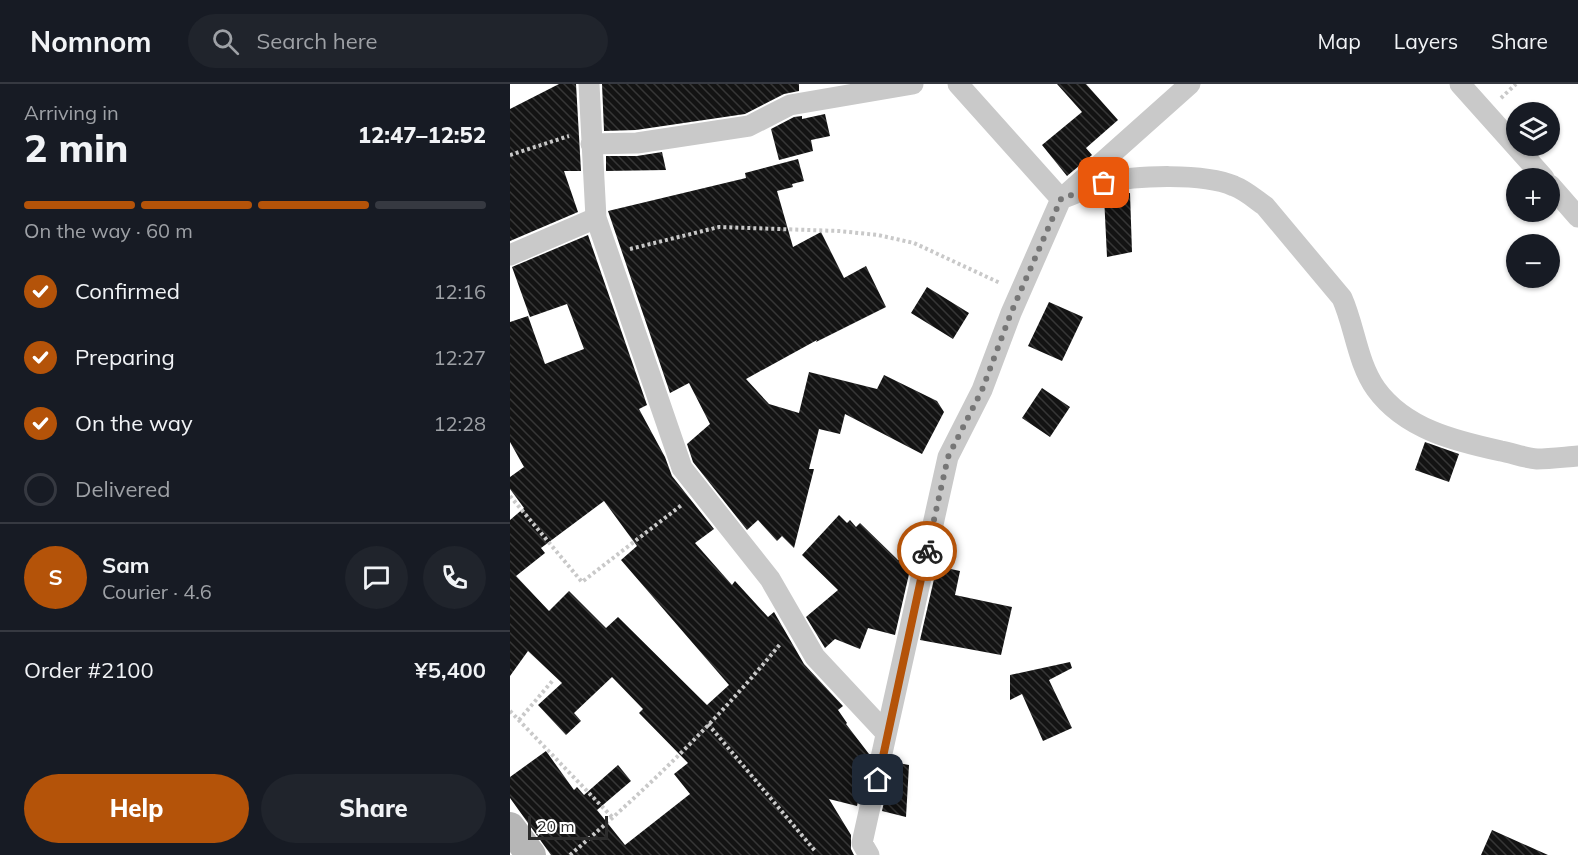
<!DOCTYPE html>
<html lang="en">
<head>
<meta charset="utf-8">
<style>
  :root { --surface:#171b24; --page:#20242c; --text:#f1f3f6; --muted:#9ea1a6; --line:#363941; --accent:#b45309 }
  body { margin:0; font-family:Mulish,sans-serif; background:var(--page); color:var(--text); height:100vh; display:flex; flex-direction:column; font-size:22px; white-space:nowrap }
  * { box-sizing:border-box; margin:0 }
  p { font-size:20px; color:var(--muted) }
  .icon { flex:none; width:33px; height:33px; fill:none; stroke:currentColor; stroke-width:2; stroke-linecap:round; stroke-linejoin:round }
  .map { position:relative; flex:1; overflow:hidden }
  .details { display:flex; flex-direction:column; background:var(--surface); width:510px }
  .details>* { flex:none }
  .fabs { position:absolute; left:996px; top:18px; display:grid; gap:12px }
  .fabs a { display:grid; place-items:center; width:54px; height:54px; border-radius:50%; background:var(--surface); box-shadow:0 2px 4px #0004; font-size:30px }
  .scale { position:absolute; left:18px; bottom:15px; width:80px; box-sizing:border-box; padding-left:6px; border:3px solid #2c2c2c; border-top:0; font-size:16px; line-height:21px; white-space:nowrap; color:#2c2c2c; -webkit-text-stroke:4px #fff; paint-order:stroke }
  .pin { position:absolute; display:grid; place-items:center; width:51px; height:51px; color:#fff; margin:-26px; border-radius:12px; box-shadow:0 3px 9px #0006 }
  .courier { position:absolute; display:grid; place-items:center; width:60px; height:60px; margin:-30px; border:4px solid #b45309; border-radius:50%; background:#fff; color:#222; box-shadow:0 2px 8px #0007 }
  .head em { font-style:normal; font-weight:800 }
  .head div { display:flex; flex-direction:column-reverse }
  .head { display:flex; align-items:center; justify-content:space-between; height:102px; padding:0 24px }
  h1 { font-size:39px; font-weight:800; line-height:45px }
  .bar { display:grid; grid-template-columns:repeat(4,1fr); gap:9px 6px; align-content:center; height:72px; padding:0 24px }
  .bar i { height:8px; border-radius:4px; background:var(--line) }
  .bar .selected { background:var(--accent) }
  .bar p { grid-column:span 4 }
  .line { display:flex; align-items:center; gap:15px; padding:0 24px; border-top:2px solid var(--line) }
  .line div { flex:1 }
  .round { display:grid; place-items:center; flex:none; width:63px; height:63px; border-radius:32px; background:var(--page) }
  ol { padding:0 24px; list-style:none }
  li { display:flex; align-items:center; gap:18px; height:66px }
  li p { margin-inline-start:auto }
  li .icon { padding:6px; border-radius:50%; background:var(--accent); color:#fff; stroke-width:4 }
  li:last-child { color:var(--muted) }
  li i { width:33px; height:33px; border:3px solid var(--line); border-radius:50% }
  .button { display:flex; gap:12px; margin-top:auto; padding:12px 24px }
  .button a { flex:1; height:69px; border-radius:36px; background:var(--accent); color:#fff; font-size:24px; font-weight:800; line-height:69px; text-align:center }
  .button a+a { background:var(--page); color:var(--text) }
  header { display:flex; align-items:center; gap:36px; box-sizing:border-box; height:84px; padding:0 30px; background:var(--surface); border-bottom:2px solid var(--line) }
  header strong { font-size:28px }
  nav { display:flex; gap:33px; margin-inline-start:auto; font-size:21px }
  .search { width:420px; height:54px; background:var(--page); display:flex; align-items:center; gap:15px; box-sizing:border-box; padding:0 21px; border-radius:33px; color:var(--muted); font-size:22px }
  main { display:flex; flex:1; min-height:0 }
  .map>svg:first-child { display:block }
  .building { fill:url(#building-back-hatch); fill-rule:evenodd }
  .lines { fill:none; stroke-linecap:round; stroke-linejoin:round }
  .path { stroke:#c9c9c9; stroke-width:4; stroke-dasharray:3 3; stroke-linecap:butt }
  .minor { stroke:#c9c9c9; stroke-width:21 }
  .secondary { stroke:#b6b6b6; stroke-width:30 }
  .done { stroke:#767676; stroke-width:6; stroke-dasharray:0 10.8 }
  .route { stroke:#b45309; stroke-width:8 }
</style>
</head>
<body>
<header>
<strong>Nomnom</strong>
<div class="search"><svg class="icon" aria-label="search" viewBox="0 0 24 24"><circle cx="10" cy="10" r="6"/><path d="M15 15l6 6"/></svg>Search here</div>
<nav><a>Map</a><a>Layers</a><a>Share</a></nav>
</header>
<main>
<section class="details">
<div class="head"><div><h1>2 min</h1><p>Arriving in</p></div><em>12:47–12:52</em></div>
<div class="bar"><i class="selected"></i><i class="selected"></i><i class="selected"></i><i></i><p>On the way · 60 m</p></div>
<ol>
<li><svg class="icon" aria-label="check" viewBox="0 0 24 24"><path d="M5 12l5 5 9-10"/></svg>Confirmed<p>12:16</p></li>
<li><svg class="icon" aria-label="check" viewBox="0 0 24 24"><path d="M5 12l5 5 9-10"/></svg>Preparing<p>12:27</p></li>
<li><svg class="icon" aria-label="check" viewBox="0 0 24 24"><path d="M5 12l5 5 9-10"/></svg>On the way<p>12:28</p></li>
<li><i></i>Delivered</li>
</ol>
<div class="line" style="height:108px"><b class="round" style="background:var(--accent);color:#fff">S</b><div><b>Sam</b><p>Courier · 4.6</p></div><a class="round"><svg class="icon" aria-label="chat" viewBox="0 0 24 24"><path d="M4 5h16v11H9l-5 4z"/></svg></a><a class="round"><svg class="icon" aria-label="phone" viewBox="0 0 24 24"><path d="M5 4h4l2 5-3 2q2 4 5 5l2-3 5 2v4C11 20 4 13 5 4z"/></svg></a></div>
<div class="line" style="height:78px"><div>Order #2100</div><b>¥5,400</b></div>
<div class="button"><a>Help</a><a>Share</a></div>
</section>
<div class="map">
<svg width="1068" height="771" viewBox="0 0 1068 771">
  <defs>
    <pattern id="building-back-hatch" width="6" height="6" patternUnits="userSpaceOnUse" patternTransform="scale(1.5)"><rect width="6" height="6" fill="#131313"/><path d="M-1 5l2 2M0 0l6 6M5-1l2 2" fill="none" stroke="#363636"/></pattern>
  </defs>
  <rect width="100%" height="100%" fill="#fff"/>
  <path class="building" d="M49,0h17l5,87h-17l14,41 -68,29v-132z
    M92,0h197v7l-15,3 -39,20 -109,16 -32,1z
    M547,0h29l32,36 -32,28 6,7 -25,21 -25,-31 40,-33z
    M315,30l5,22 -19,4 2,11 -34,9 -8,-31 23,-12 8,-1v3z
    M152,68l4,18 -60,1v-15h31z
    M288,75l6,22 -12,3 1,3 -16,4 16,56 28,-15 23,46 22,-12 20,41 -70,35 1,-2 -71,39 23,25 30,9 10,-41 68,17 7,-14 53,26 7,11 -22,42 -77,-40 -5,20 -21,-5 -10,40h5l-20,79 -12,-12 -5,5 -19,-21 -11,10 -54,-68 -6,-18 23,-20 -21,-41 -19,10 -62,-182 138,-33 -1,-5z
    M620,109l2,59 -25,5 -3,-61z
    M78,151l59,170 -8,4 26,48 7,19 42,53 -19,14 37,42 3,-4 33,36 6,-5 30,52 39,42 -5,4 9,13 -1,1 23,30 -12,52 -28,-7 22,36v14l3,6h-303l-41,-57v-21l36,-26 28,39 3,-3 7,8 34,-30 13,16 -34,29 28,35 65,-51 -16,-20 14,-11 -49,-50 4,-4 -31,-32 -38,36 7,8 -15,14 -28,-30 24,-22 -34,-32 -18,25v-156l14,-12 -14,-19v-12l14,-10 -14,-25v-120l18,-6 17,48 39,-15 -17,-45 -37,13 -18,-50zM94,417l33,45 -16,14 108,125 -22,20 -89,-88 -12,11 -37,-37 -20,20 -33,-35 29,-23 -4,-5z
    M417,203l42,26 -16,26 -42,-26z
    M539,218l34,15 -21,44 -34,-15z
    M532,304l28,19 -20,30 -28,-19z
    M915,358l34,12 -10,28 -34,-12z
    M329,431l8,8 3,-3 6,7 4,-4 38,37 14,1 -17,74 -27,-7 -8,21 -25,-10 -10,9 -19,-31 32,-27 -36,-35z
    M427,482l23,5 -5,24 57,12 -11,48 -81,-15z
    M560,578l2,6 -23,12 23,48 -29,13 -21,-47 -12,6v-25z
    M383,678l16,3 -3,52 -24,-6z
    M982,746l56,25h-67z"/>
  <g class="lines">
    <path class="path" d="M991,14l15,-14
      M0,71l59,-19
      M120,165l89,-22 120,4 39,4 36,8 86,40
      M0,412l72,86 101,-78
      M0,627l103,107
      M9,636l35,-41
      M198,640l108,128
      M60,771c76,-65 148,-135 211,-212"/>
    <path class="minor" d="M79,0l7,134
      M448,0l103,115c14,-5 29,-13 43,-16 32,-8 100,-10 130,3 11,4 21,13 31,20l77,92c13,29 15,64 34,91 29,40 79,52 125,62 11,2 24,7 36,8 13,0 28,-2 41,-3
      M950,0l84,94
      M81,60l46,-1 112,-17 41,-21 123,-21
      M1040,101l28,32
      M0,171l86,-37 86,250 88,111 45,78 71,76
      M359,771l-7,-12 86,-386 34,-67 29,-77 50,-114 129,-115"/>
    <path class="secondary" d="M0,743l21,28"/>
  </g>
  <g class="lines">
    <path class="done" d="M417,467l21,-94 34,-67 29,-77 50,-114 43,-16"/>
    <path class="route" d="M368,696l49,-229"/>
  </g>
</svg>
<div class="fabs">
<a><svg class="icon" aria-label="layers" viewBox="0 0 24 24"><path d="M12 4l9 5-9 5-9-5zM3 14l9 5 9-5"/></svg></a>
<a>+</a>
<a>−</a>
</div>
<div class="scale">20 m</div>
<div class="pin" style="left:594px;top:99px;background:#ea580c"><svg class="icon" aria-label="bag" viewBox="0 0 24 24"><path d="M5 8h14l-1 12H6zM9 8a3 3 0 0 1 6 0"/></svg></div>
<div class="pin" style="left:368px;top:696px;background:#1f2937"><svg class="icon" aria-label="home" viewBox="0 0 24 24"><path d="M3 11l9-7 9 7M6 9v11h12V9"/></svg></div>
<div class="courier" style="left:417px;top:467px"><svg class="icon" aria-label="bike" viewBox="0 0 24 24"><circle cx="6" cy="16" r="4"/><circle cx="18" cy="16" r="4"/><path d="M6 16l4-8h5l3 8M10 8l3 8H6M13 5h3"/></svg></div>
</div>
</main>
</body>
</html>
